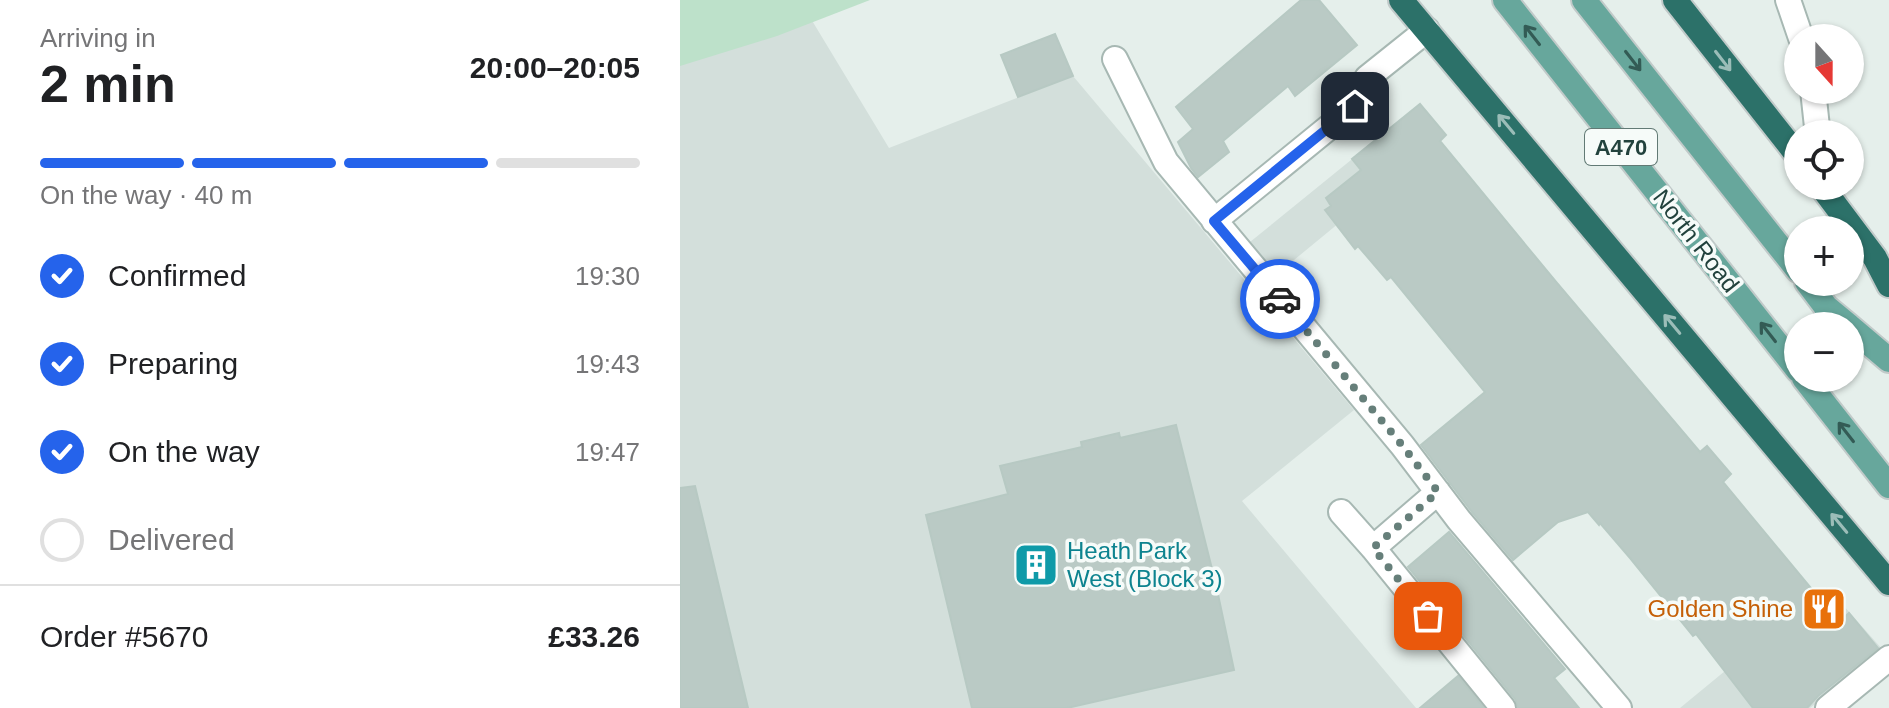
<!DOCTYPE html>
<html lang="en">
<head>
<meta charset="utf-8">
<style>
  :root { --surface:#fff; --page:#f2f2f2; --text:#202124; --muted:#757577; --line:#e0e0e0; --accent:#2563eb }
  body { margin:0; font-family:Helvetica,sans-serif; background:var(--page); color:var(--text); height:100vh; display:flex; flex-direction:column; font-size:30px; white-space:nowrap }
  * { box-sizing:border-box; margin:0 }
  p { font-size:26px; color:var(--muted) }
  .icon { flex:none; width:44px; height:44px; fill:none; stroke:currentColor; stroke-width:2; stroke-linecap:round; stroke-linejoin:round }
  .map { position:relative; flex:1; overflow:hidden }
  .drawer { display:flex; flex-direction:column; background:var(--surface); width:680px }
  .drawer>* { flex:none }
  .needle { width:52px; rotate:159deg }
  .buttons { position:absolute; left:1104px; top:24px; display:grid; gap:16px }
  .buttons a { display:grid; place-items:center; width:80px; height:80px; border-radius:50%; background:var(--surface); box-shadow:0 2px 6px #0004; font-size:40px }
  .pin { position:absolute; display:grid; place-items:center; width:68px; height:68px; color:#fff; margin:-34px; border-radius:16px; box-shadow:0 4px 12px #0006 }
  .courier { position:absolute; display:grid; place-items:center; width:80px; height:80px; margin:-40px; border:6px solid #2563eb; border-radius:50%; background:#fff; color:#222; box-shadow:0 2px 10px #0007 }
  .head em { font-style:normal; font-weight:600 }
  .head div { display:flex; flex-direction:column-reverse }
  .head { display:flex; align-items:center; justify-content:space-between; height:136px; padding:0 40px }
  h1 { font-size:52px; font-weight:600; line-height:60px }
  .bar { display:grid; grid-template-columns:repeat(4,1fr); gap:12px 8px; align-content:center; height:96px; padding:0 40px }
  .bar i { height:10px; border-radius:6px; background:var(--line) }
  .bar .active { background:var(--accent) }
  .bar p { grid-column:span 4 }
  .line { display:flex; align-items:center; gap:20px; padding:0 40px; border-top:2px solid var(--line) }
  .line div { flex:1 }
  ol { padding:0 40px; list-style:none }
  li { display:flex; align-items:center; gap:24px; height:88px }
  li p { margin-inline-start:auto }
  li .icon { padding:8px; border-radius:50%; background:var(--accent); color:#fff; stroke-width:4 }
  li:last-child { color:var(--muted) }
  li i { width:44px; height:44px; border:4px solid var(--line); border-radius:50% }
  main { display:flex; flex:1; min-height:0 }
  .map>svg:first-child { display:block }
  .built { fill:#d3dfdb }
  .green { fill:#bde1ca }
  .building { fill:#bacac5; stroke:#b7c9c3; stroke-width:2 }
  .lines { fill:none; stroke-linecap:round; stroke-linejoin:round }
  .minor-casing { stroke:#a7b8b3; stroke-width:28 }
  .major-casing { stroke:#c1cac9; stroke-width:28 }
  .highway-casing { stroke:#c1cac9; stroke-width:28 }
  .minor { stroke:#fff; stroke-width:24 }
  .major { stroke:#67a79c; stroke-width:24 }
  .highway { stroke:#2c7169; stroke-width:24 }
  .oneway { stroke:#335b55 }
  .oneway2 { stroke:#9bbdb8 }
  .done { stroke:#667f7a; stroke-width:8; stroke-dasharray:0 14.4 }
  .route { stroke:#2563eb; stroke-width:10 }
  .labels { text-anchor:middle; stroke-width:7; stroke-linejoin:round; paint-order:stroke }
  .shield { fill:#f6fbf9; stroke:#627a75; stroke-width:2 }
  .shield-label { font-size:22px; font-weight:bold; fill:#22423d }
  .street-label { font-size:24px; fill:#22423d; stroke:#f6fbf9 }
  .culture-label { font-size:24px; fill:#0d838f; stroke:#f6fbf9; text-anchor:start }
  .food-label { font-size:24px; fill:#c56008; stroke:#f6fbf9; text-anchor:end }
</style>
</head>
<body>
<main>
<section class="drawer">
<div class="head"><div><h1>2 min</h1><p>Arriving in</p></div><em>20:00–20:05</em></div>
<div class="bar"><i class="active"></i><i class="active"></i><i class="active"></i><i></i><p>On the way · 40 m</p></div>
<ol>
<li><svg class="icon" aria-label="check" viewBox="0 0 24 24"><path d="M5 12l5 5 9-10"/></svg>Confirmed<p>19:30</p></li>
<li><svg class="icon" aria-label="check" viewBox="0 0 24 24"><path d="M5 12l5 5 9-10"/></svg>Preparing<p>19:43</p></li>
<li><svg class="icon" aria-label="check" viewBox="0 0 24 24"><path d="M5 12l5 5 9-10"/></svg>On the way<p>19:47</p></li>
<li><i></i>Delivered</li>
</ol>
<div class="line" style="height:104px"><div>Order #5670</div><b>£33.26</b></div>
</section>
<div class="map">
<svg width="1209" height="708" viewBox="0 0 1209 708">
  <rect width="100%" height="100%" fill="#e5efeb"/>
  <path class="built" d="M122,4l87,144 184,-72 281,334 -112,91 174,207h-736v-670z
    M740,104l26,31 -169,139 -27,-32z
    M1147,587l55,62 -72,59h-130z"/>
  <path class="green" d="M0,0h190l-93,36 -97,30z"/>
  <path class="building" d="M621,0h18l38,45 -62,51 -7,-10 -65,55 6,11 -31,25 -7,-9 -13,-26 15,-13 -17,-22z
    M375,34l18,42 -55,21 -17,-42z
    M740,104l26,31 -6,6 117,142 143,169 7,-6 24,28 -8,8 116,140 10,-9 29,35 -60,48 -11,12h-54l-57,-74 -3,2 -63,-78 -30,-35 -1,2 -11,-13 -30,10 -45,38 -41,-48 -51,-67 64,-53 -94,-115 -4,3 -29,-34 -3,3 -30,-39 6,-4 -5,-8 35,-28 -9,-11z
    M496,425l40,160 18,85 -167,38h-95l-46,-193 82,-21 -8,-28 82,-19 -1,-5 38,-9 1,5z
    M15,486l53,222h-68v-220z
    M769,532l116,137 -11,9 25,30h-61l-3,-9 -107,-132z
    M778,676l26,32h-64z"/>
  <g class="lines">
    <g class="minor-casing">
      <path id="minor" d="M1108,0l13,38
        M435,59l51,103 236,283 57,75 160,188
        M1133,90l4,37 -2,7
        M534,221l141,-115 12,-28 60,-48
        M661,512l32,36 130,160
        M693,548l65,-56
        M1148,708l61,-50"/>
    </g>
    <g class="major-casing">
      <path id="major" d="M825,0l293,370
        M904,0l214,270
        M1127,282l19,25 23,19
        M1170,327l39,33
        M1124,378l85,108"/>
    </g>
    <g class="highway-casing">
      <path id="highway" d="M721,0l488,583
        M995,0l123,156
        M1141,186l54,72 14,27"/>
    </g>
    <use href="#minor" class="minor"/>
    <use href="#major" class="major"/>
    <use href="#highway" class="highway"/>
  </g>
  <defs><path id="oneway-shaft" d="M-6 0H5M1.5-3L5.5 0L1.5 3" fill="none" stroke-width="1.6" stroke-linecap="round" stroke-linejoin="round" transform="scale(2)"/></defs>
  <g class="oneway">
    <use href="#oneway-shaft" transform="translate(852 35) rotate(-128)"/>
    <use href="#oneway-shaft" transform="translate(953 61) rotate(52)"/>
    <use href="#oneway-shaft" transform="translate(1088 332) rotate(-128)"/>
    <use href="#oneway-shaft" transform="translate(1166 432) rotate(-128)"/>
  </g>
  <g class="oneway2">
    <use href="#oneway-shaft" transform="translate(1043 61) rotate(52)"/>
    <use href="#oneway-shaft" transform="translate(826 124) rotate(-130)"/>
    <use href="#oneway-shaft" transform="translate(992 324) rotate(-130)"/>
    <use href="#oneway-shaft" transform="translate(1159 523) rotate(-130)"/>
  </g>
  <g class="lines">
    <path class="done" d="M600,299l122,146 36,47 -65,56 55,68"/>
    <path class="route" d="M600,299l-66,-78 141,-115"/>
  </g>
  <defs>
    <g id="building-square" transform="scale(2.3)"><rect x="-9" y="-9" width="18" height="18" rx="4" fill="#0f9aa8" stroke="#f6fbf9"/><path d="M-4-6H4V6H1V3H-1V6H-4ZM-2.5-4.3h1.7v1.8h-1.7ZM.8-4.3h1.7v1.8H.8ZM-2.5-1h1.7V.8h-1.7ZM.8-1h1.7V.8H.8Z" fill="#fff"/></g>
    <g id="restaurant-square" transform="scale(2.3)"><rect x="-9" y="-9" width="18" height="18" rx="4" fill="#e8710a" stroke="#f6fbf9"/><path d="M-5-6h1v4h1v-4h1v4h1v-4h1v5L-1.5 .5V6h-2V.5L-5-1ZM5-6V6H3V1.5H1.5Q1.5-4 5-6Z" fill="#fff"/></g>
  </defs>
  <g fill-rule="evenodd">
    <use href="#building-square" x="356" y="565"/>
    <use href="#restaurant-square" x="1144" y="609"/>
  </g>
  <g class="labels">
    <rect class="shield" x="905" y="129" width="72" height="36" rx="6"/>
    <g class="shield-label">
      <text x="941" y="155">A470</text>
    </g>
    <g class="street-label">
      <text transform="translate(1016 241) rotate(52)" y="8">North Road</text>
    </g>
    <g class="culture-label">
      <text x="387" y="559">Heath Park<tspan x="387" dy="28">West (Block 3)</tspan></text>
    </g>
    <g class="food-label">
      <text x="1113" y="617">Golden Shine</text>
    </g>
  </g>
</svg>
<div class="buttons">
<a><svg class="needle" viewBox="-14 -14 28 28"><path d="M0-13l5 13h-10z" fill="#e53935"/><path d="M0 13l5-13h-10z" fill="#757577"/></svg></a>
<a><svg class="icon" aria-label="locate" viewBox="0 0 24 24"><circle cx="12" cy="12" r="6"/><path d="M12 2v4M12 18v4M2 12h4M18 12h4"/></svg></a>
<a>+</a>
<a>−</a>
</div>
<div class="pin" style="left:748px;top:616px;background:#ea580c"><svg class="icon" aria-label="bag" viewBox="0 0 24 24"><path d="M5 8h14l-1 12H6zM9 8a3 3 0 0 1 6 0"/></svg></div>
<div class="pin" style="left:675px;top:106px;background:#1f2937"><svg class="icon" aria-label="home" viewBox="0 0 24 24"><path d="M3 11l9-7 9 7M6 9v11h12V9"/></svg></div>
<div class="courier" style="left:600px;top:299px"><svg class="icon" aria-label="car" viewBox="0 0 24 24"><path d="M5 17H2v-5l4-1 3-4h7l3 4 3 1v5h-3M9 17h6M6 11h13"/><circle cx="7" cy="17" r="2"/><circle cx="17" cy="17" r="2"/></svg></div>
</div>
</main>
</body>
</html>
